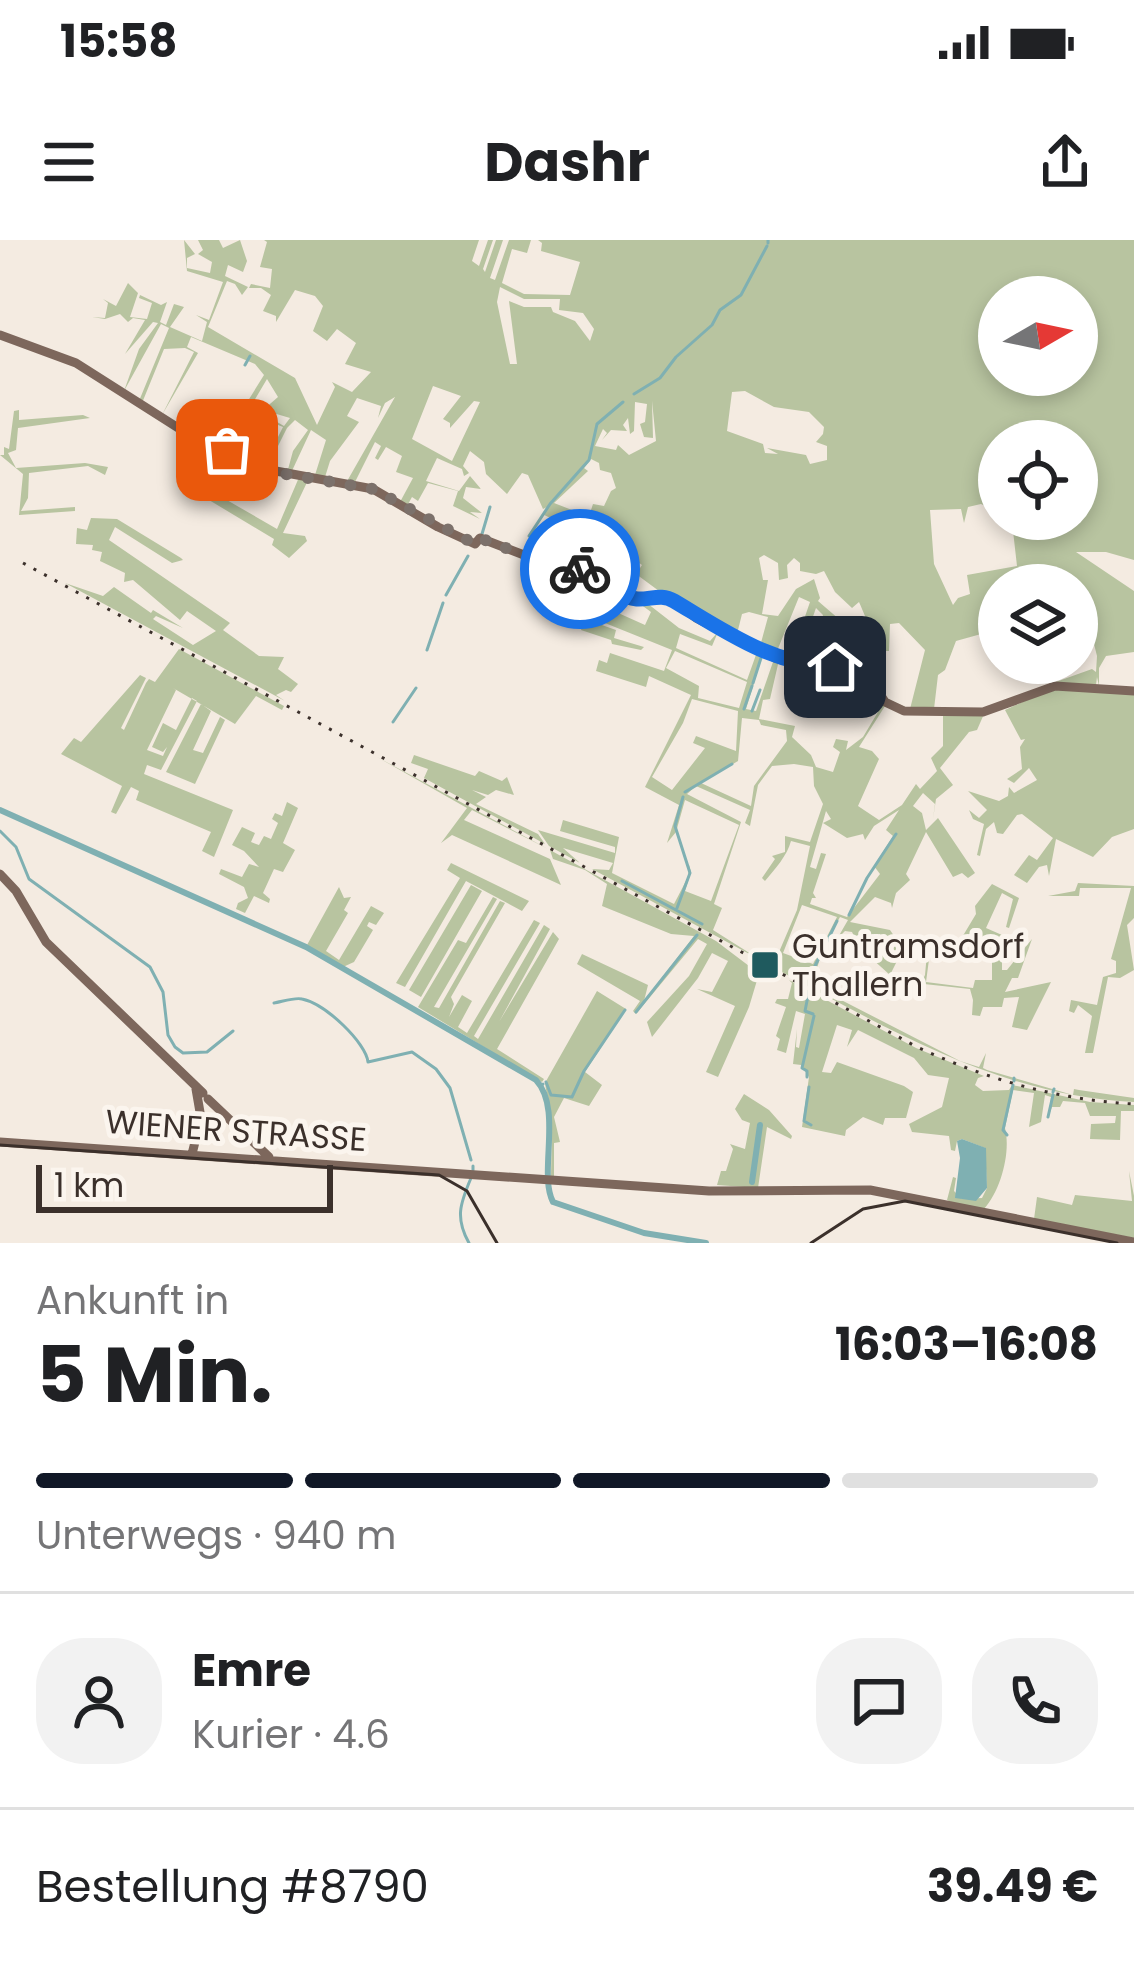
<!DOCTYPE html>
<html lang="de">
<head>
<meta charset="utf-8">
<style>
  :root { --surface:#fff; --page:#f2f2f2; --text:#202124; --muted:#757577; --line:#e0e0e0; --accent:#111827 }
  body { margin:0; font-family:Poppins,sans-serif; background:var(--page); color:var(--text); height:100vh; display:flex; flex-direction:column; font-size:45px; white-space:nowrap }
  * { box-sizing:border-box; margin:0 }
  p { font-size:39px; color:var(--muted) }
  .icon { flex:none; width:66px; height:66px; fill:none; stroke:currentColor; stroke-width:2; stroke-linecap:round; stroke-linejoin:round }
  .map { position:relative; height:1003px; overflow:hidden }
  .panel { display:flex; flex-direction:column; background:var(--surface); flex:1 }
  .panel>* { flex:none }
  .needle { width:78px; rotate:81deg }
  .tools { position:absolute; left:978px; top:36px; display:grid; gap:24px }
  .tools a { display:grid; place-items:center; width:120px; height:120px; border-radius:50%; background:var(--surface); box-shadow:0 6px 18px #0003; font-size:60px }
  .scale { position:absolute; left:36px; bottom:30px; width:297px; box-sizing:border-box; padding-left:12px; border:6px solid #3b302b; border-top:0; font-size:33px; line-height:42px; white-space:nowrap; color:#3b302b; -webkit-text-stroke:9px #fbf5ee; paint-order:stroke }
  .pin { position:absolute; display:grid; place-items:center; width:102px; height:102px; color:#fff; margin:-51px; border-radius:24px; box-shadow:0 6px 18px #0006 }
  .courier { position:absolute; display:grid; place-items:center; width:120px; height:120px; margin:-60px; border:9px solid #1a73e8; border-radius:50%; background:#fff; color:#222; box-shadow:0 3px 15px #0007 }
  .headline em { font-style:normal; font-weight:700 }
  .headline div { display:flex; flex-direction:column-reverse }
  .headline { display:flex; align-items:center; justify-content:space-between; height:204px; padding:0 36px }
  h1 { font-size:78px; font-weight:700; line-height:90px }
  .bar { display:grid; grid-template-columns:repeat(4,1fr); gap:18px 12px; align-content:center; height:144px; padding:0 36px }
  .bar i { height:15px; border-radius:9px; background:var(--line) }
  .bar .current { background:var(--accent) }
  .bar p { grid-column:span 4 }
  .line { display:flex; align-items:center; gap:30px; padding:0 36px; border-top:3px solid var(--line) }
  .line div { flex:1 }
  .round { display:grid; place-items:center; flex:none; width:126px; height:126px; border-radius:48px; background:var(--page) }
  .status { display:flex; justify-content:space-between; align-items:center; height:84px; padding:0 60px; background:var(--surface); direction:ltr }
  .status svg { height:33px; fill:currentColor }
  header { display:flex; justify-content:space-between; align-items:center; height:156px; padding:0 36px; background:var(--surface); font-size:54px; font-weight:700 }
  .map>svg:first-child { display:block }
  .green { fill:#b8c4a0; fill-rule:evenodd }
  .water { fill:#7fb0b2 }
  .lines { fill:none; stroke-linecap:round; stroke-linejoin:round }
  .stream { stroke:#7fb0b2; stroke-width:3 }
  .canal { stroke:#7fb0b2; stroke-width:6 }
  .major { stroke:#7d675c; stroke-width:9 }
  .tram { stroke:#3b302b; stroke-width:3 }
  .rail { stroke:#3b302b; stroke-width:3; stroke-dasharray:3 9; stroke-linecap:butt }
  .done { stroke:#7c716b; stroke-width:12; stroke-dasharray:0 21.6 }
  .route { stroke:#1a73e8; stroke-width:15 }
  .poi-dot { fill:#1f5a5e; stroke:#fbf5ee; stroke-width:4.5 }
  .labels { text-anchor:middle; stroke-width:10; stroke-linejoin:round; paint-order:stroke }
  .poi-label { font-size:33px; fill:#3b302b; stroke:#fbf5ee; text-anchor:start }
  .street-label { font-size:33px; fill:#3b302b; stroke:#fbf5ee }
</style>
</head>
<body>
<div class="status"><b>15:58</b><svg viewBox="0 0 49 12"><path d="M0 12V9h3v3zM5 12V6h3v6zM10 12V3h3v9zM15 12V0h3v12zM26 1h20v11H26zM47 4h2v5h-2z"/></svg></div>
<header><svg class="icon" aria-label="menu" viewBox="0 0 24 24"><path d="M4 6h16M4 12h16M4 18h16"/></svg>Dashr<svg class="icon" aria-label="share" viewBox="0 0 24 24"><path d="M12 15V3M7 8l5-5 5 5M5 13v7h14v-7"/></svg></header>
<div class="map">
<svg width="1134" height="1003" viewBox="0 0 1134 1003">
  <rect width="100%" height="100%" fill="#f4ebe1"/>
  <path class="green" d="M184,0l11,14 -8,4v10l23,5 2,-11 -14,-8 5,-4 -5,-10h21l4,8 17,-8 7,21 -4,11 -15,-7 -3,11 23,11 -6,8 -7,-11 -8,-3 -19,46 87,51 22,47 18,-38 -3,-5 20,10 19,-20 -26,-8 11,-21 -19,-14 -10,12 -14,-10 10,-25 -8,-10 -20,-6 -19,32v-6l-13,-5 8,-16 -10,-7h-12l2,-4 19,4 2,-19 -12,-2 7,-25 -3,-2h215l-7,21 7,5 9,-26h5l-10,29 2,3 11,-32h7l-13,38 5,2 14,-40h22l-4,13 -15,-4 -10,34 22,11 46,1 10,-33 -39,-11 1,-8 -4,-3h596v320l-28,-8h-30l58,39v61l-28,4 -7,12v18l-2,-9 -1,8 -57,3 53,-19 4,3 1,-16 -7,-28 -13,3v-46h-78v44l-43,12 -11,29 -7,5 -4,34 50,5 -7,16 -8,2 -29,36 13,17 -17,14 -3,20 2,-15 -12,-11 -10,13 9,7 4,17 12,-12 37,55 -7,5 -6,-5 -9,4 -27,-45 -20,42 4,6 -14,13 -4,15 -1,-5 -16,-6 -25,25 40,8 13,19 -13,26 -30,-27 -8,-16 -7,-1 -8,8 11,-19 -8,-3 -18,33 9,7 -10,-2 -9,30 148,76 19,6 7,-14 -3,15 4,2 86,25 1,-6 5,1 55,8v4c-132,-6 -242,-71 -356,-132l-4,-8 -21,-6 -161,-87 17,1 4,-7 -50,-15 17,15 -31,-17 -11,-16 77,23v-6l-55,-16 3,-11 56,17 -7,36 62,31 14,-27 1,-12 2,7 -6,19 26,10 28,-76 -54,-25 -9,32 -9,11 12,-38 -34,-18 46,-92 -42,-19 -3,11 -50,-16 3,-11 8,3 3,-10 54,18 8,-21 -72,-29 -1,3 17,6 -2,8 30,9 -3,3 -29,-6 -1,-4 -30,-10 3,-12 11,3 15,-11 -15,-26 3,-1 -39,-22 1,-3 -28,-20 66,30 29,24 28,3 4,-4 -23,-17 6,-9 -18,-13 1,-5 -6,-3 -8,12 -25,-22 -42,-19 5,-9 -6,3 -15,-34 -6,-2 -15,21 -21,-20 -2,-12 -14,-11 -7,15 6,7 -5,3 -2,-7 -25,-11 -11,23 33,10 11,-15 11,13 -15,-2 -3,11 19,15 -12,-1 10,7 -27,-13 5,-15 -30,-8 -10,18 -6,-4 -5,9 -7,-4 13,-24 -17,-6 6,-16 -16,-9 -8,13 -3,-2 6,-12 -6,-4 -21,42 -8,-1 49,-86 -10,6 -7,15 3,-12 -24,-8 -10,18 12,6 -29,39 -5,16 -10,-2 11,-35 -15,-10 -20,43h-4l6,-22 15,-21 -13,-10 -8,8 -20,40 -4,-1 20,-40 -12,-5 -22,37 -4,-2 25,-39 14,8 6,-8 -27,-8 15,-13 -11,-18 -16,27 5,3 -24,42 -3,-2 22,-41 -5,-4 18,-29 -9,-11 -64,-27 -4,10 11,6 -36,62 32,-63 -9,-4 -21,1 -22,54 -3,-2 30,-73 -8,-4 -37,67 15,-42 19,-26 -5,-1 -28,32 20,-34 -12,-2 -5,4 -8,-8 -15,5 -13,-2 13,1 3,-15 -5,-4 13,7 12,-23 10,10 -8,24 17,2 5,-16 -13,-5 1,-3 21,10 6,-3 -7,20 6,3 8,-21 10,3 -14,20 32,14 5,-19 -11,-7 13,5 14,-38 -36,-11zM500,47l24,12h36l-1,11 24,3 11,16 -4,12 -15,-20 -22,-9 -2,-5h-27l-15,-6 8,63h-7l-13,-62zM999,57h78v78h-78zM433,146l28,10 -18,23 7,4v5l24,-27 6,1 -28,59 -40,-22zM745,151l29,16 35,5 15,15 -1,7 -7,8 11,4v14l-17,4 -4,-9 -39,-7 11,6 -13,-1 -2,-9 -36,-13 5,-39zM652,161l4,40 -27,14 -11,-10 -2,5 -21,-4 8,-17 4,4 -5,7 9,-10 16,1 -4,-6 5,-7 2,16 4,-3 1,-29 12,2 -2,18 -5,2 4,13 9,1zM999,201h78v78h-69l4,3 5,44 -50,9 3,19 -12,4 -5,7 -19,-41 -4,-54 31,-1 3,14 4,-16 13,-3 18,8zM591,219l8,4 1,7 11,3 5,15 -5,3 -7,15 -11,-2 -3,9 -8,1 5,8 -5,5 -12,-3 5,-7 -4,-2 1,-5 -18,-7 34,-32 -4,-3zM764,315l14,8 1,17 9,-2 -1,-13 7,-7 6,5v8l16,3 8,-3 11,21 17,16 7,-6c14,32 16,40 12,76l-29,-15 5,-18v-19l-29,-25 2,-3 -6,-19 -18,10 -18,27 -16,-2 6,-34h-5l-4,-22zM621,353l54,6 61,39 6,-24 7,-2 19,5 -9,33 16,6 24,-59 11,5 -20,58 7,2 19,-54 7,7 -15,49 7,1 13,-42h4l-12,42 39,9 -8,24 30,9 -18,30 -17,13 2,-9 -12,-2 -3,8 7,5 -7,20 -17,-5 -5,-12 -19,-18 3,-11 -36,-7 4,-19 7,-1 9,-39 -5,-1 -18,52 -10,-2 17,-55 -6,-2 -10,28 -71,-32 4,-14 32,12 6,-14 -8,9 -31,-13 -36,-28 -11,-2 19,14 -6,13 -29,-13 -2,-3zM899,383l26,27 -15,59 -27,-12 -2,-46h8l1,-27zM675,411l72,31 -8,26 -41,-10 1,-12 -33,-18zM692,459l46,12 -2,40 -40,-15 -3,7 12,5 -33,42 -20,-13 31,-54zM885,466l58,9v31l-12,12 6,13 -17,18 -4,-5 -14,21 -23,15 -21,-14 21,-47 -7,-8 -13,-4zM742,478l17,2 2,5 25,5 1,11 -33,45 -3,20 -50,-23 37,-22zM794,524l19,3 1,19 9,18 -13,38 -25,-6v16l-13,4 3,3 -13,19 3,3c10,-12 22,-25 26,-40l19,5 -13,64 -21,49 -25,-5 -38,-24 9,-22 -8,-4 27,-82 -54,-28 9,-8 54,24 -5,13 5,3 8,-41 14,-19zM899,570l-13,20 7,6 -19,30 6,8 -33,43 -37,-13 2,-6h4l-3,-5 13,-39 -5,-1 -5,16 -6,-2 16,-56 5,8 -8,4 24,15 16,-4 2,6 9,-14zM802,665l35,12 -24,47 -30,-11z
    M19,170v10l64,-5 7,3 -72,10 -2,22 -8,3 8,15 69,-5 23,4 -3,8 -17,-9 -59,7 -1,25 -7,13 54,-4v4l-56,4 4,-41 -23,-19h4v-8l5,2 5,-38z
    M300,235l10,1 -27,57 22,3 2,5 -18,17 -17,-13 2,-6 -65,-39 4,-8 64,37z
    M91,278l26,1 64,39 2,2 -11,3 -57,-36 -6,13 121,83 -7,7 36,26 25,1 -6,12 20,15 -7,8 -5,-2 -10,5 9,6 -220,-118 38,13 11,-9 37,26 2,-3 30,18 -27,-12 -3,3 40,26 23,-14 -29,-20 -7,9 -47,-40 -9,2 1,-9 -25,-12 2,-9 -10,-2 1,-5 -17,-1 1,-16 10,2z
    M179,409l105,57 -2,4 -26,-14 -21,28 -62,-36 3,2 -29,60 16,6 4,-9 -4,5 -11,-5 11,-24 13,7 16,-32 5,3 -36,69 -14,-5 -3,9 89,36 -19,47 -12,-6 9,-19 -75,-32 3,-9 -8,-4 -15,27 -5,-2 11,-26 -61,-32 13,-16 7,4 59,-67 6,3 -25,50 3,2 22,-47 3,-4 6,3z
    M1055,447l79,6v136l-22,8 -19,20 -37,-18 -7,37 -2,-11 -8,2 -12,16 -13,-8 15,-20 8,5 16,-22 -31,-24 -5,1 -14,19 -6,-1 -3,-11 -8,7 -6,27 -3,-1 7,-31 -11,-5 -4,-9 10,8 8,-8 -19,-19 31,10 9,-5 1,-9 5,6 23,-13 -8,-12 -15,15 -7,-4 15,-10 -2,-22 5,-8 -4,1 -16,-30z
    M201,464l10,7 -18,39 10,3 17,-36 5,3 -30,64 -29,-12z
    M414,515l61,21 4,-5 23,10 5,-4 7,18 -18,-5 -8,5 -16,-5 14,7 -10,7 62,30 7,10 -121,-66 4,-9 -17,-6z
    M377,517l171,92 -76,-39 -8,10 86,39 11,26 -109,-50 -11,8 26,-35z
    M287,562l11,6 -15,35 12,7 -12,22 -9,-3 -11,24 7,6 -1,4 -15,-7 -9,17 -9,-4 2,-6 10,-5 -4,-11 -25,-13 2,-5 21,8 7,-13 10,3 -15,-16 -12,-6 10,-18 13,6 -4,9 8,3 5,-9 7,3 7,-16 -6,-4 3,-6 7,3z
    M550,610l166,91 37,28 -1,4 6,4 -9,30 -31,70 -12,-5 29,-66 -38,-17 15,3 16,-31 -16,-8 -14,25 -46,59 -5,-15 42,-46 18,-32 -9,-5 -62,75 -3,-3 7,-10 -63,-37 5,-10 66,31 -4,16 50,-65 -23,-2 -69,-28 5,-22 -22,-14 -32,-11z
    M451,623l78,38 -7,10 -56,-30 -61,106 -9,-4 64,-105 -13,-8z
    M1078,643l56,3v32l-7,7 7,45 -14,8 -12,-1 -15,76h-8l7,-37 -14,-11 -4,8 -5,-2 2,-11 26,5 6,-28 13,-4v-12l-5,-2 20,-71h-51l-1,8h-31l27,-5z
    M992,644l27,14 -10,30 -3,-1 7,-28 -11,-6 -16,35 16,7v35h5l25,-31 -14,39h-6l-7,14 46,-10 -24,48 -15,-3 7,-30 -15,1 -2,9h-19l-3,9 -8,-1 1,-15 -3,-11 -46,-5 -5,3 6,-12 2,-22 -6,-4 21,-9 19,-1 15,-25 -1,-8zM981,696l11,7v37h-17l-2,8 -47,-6 4,-30 24,-4 12,2v-8z
    M471,645l11,6 -61,106 -12,-7z
    M339,647l5,11 7,-1 -7,13 4,3 -22,38 13,9 32,-54 13,7 -8,12 -7,-3 -2,4 6,4 -19,32 -11,5 -36,-22z
    M493,657l4,2 -63,108 5,1 61,-107 5,2 -54,94 3,7 -5,13 13,-22 10,6 -14,26 9,6 67,-113 6,3 -66,113 4,3 66,-114 6,4 -51,93 54,-90 6,7 -62,110 47,30 -2,3 -124,-75 40,-67 8,3z
    M789,740l127,68 68,28 -6,2 -3,7 8,6 26,-1 3,-5 78,17 44,3v6h-13l-1,29 -30,-1 1,-15 24,-1 1,-7h-26l-5,-13 -22,-2 -3,6h-8l-3,8 2,-18 -6,-2 -4,27 -12,5 5,-34 -21,-3 -8,38c6,24 -4,62 -21,81l-33,-7 -4,-2 6,-23 3,1 -2,13 8,8 20,-1 5,-10 -2,-40 -23,-9 -5,2 -2,10 -4,-1 -2,-14 -37,-4 -3,-8 33,-17 7,-29 -21,-3 -14,-17 -56,-28 -11,17 5,-17 -15,-5 -15,47 9,1 6,-11 67,24 9,6 -7,26h-21l-2,7 -20,-8 -17,13 -1,6 -43,-9 7,-50 -8,-12 -8,-1 4,-35 -1,18 3,1 6,-34 -9,-3 -10,42 -9,-3 3,-11 -4,-3 10,-29 -11,-4 2,-4h11l4,-16z
    M597,751l29,18 -41,63 17,13 -13,21 -25,-8 -10,19 6,25 -6,1v33h-3l1,-48 -7,-45z
    M744,854l25,16 23,26 -1,3 -24,-12 -9,61 -41,-3 4,-14h5l7,-22 -3,-5 15,5 5,-26 -8,-3 -7,-11z
    M1129,931l5,25v42l-100,-19 3,-22 35,8 3,-10 57,6z"/>
  <path class="water" d="M962,899l24,9 1,40 -11,13 -21,-3 5,-40 -3,-17z"/>
  <g class="lines">
    <path class="stream" d="M768,3v-3
      M245,125l5,-9
      M634,154l26,-16 16,-21 36,-32 8,-15 21,-15 26,-49
      M482,294l8,-27
      M529,296l21,-32 39,-44 8,-36 26,-22
      M446,355l22,-39
      M427,410l16,-47
      M753,443l8,-25
      M744,469l8,-23
      M752,471l8,-21
      M393,482l23,-34
      M685,552l47,-28
      M0,591l16,16 13,32 121,88 13,25 5,43 7,12 8,6 24,-1 26,-21
      M622,641l80,43
      M677,668l13,-35 -15,-47 8,-29
      M849,675l18,-37 29,-44
      M811,744l3,-16 23,-47
      M809,751l-4,20 8,3
      M274,763c7,-1 21,-6 28,-4 24,5 64,44 66,63l44,-10 24,17 14,19 21,72
      M636,772l61,-77
      M807,837v-6l-5,-3 12,-52
      M1014,841v-3
      M546,842l5,13 21,2 12,-26 41,-61
      M542,845l1,-1
      M809,847l-5,34 7,4
      M1053,852l1,-3
      M1048,877l5,-22
      M1007,895l-4,-5 10,-45
      M473,926v4
      M469,1003c-14,-25 -9,-39 2,-65"/>
    <path class="canal" d="M0,570l306,137 230,133c27,29 2,94 17,122l91,31 62,10
      M752,942l8,-57"/>
    <path class="major" d="M0,95l76,28 107,68 82,38 108,20 65,38 37,17 5,-6 44,17 59,15 20,15 26,11 40,2 27,20 79,40 82,13 17,14 11,17 19,9 79,1 72,-26 79,5
      M0,634l16,17 30,51 157,151
      M208,859l61,58
      M0,902l709,49 161,-1 264,52
      M192,914l9,-36 -5,-29"/>
    <path class="tram" d="M0,905l439,30 28,16 30,52
      M811,1003l52,-34 42,-8 212,42"/>
    <path class="rail" d="M23,323l894,484c69,32 141,53 217,57"/>
  </g>
  <g class="lines">
    <path class="done" d="M227,210l46,22 100,17 100,54 7,-5 44,17 56,14"/>
    <path class="route" d="M580,329c20,9 33,27 57,30 13,1 24,-6 37,2 52,31 98,64 161,66"/>
  </g>
  <rect class="poi-dot" x="750" y="710" width="30" height="30" rx="6"/>
  <g class="labels">
    <g class="poi-label">
      <text x="792" y="718">Guntramsdorf<tspan x="792" dy="38">Thallern</tspan></text>
    </g>
    <g class="street-label">
      <text transform="translate(236 890) rotate(4)" y="12">WIENER STRASSE</text>
    </g>
  </g>
</svg>
<div class="tools">
<a><svg class="needle" viewBox="-14 -14 28 28"><path d="M0-13l5 13h-10z" fill="#e53935"/><path d="M0 13l5-13h-10z" fill="#757577"/></svg></a>
<a><svg class="icon" aria-label="locate" viewBox="0 0 24 24"><circle cx="12" cy="12" r="6"/><path d="M12 2v4M12 18v4M2 12h4M18 12h4"/></svg></a>
<a><svg class="icon" aria-label="layers" viewBox="0 0 24 24"><path d="M12 4l9 5-9 5-9-5zM3 14l9 5 9-5"/></svg></a>
</div>
<div class="scale">1 km</div>
<div class="pin" style="left:227px;top:210px;background:#ea580c"><svg class="icon" aria-label="bag" viewBox="0 0 24 24"><path d="M5 8h14l-1 12H6zM9 8a3 3 0 0 1 6 0"/></svg></div>
<div class="pin" style="left:835px;top:427px;background:#1f2937"><svg class="icon" aria-label="home" viewBox="0 0 24 24"><path d="M3 11l9-7 9 7M6 9v11h12V9"/></svg></div>
<div class="courier" style="left:580px;top:329px"><svg class="icon" aria-label="bike" viewBox="0 0 24 24"><circle cx="6" cy="16" r="4"/><circle cx="18" cy="16" r="4"/><path d="M6 16l4-8h5l3 8M10 8l3 8H6M13 5h3"/></svg></div>
</div>
<section class="panel">
<div class="headline"><div><h1>5 Min.</h1><p>Ankunft in</p></div><em>16:03–16:08</em></div>
<div class="bar"><i class="current"></i><i class="current"></i><i class="current"></i><i></i><p>Unterwegs · 940 m</p></div>
<div class="line" style="height:216px"><a class="round"><svg class="icon" aria-label="person" viewBox="0 0 24 24"><circle cx="12" cy="8" r="4"/><path d="M4 21q1-7 8-7t8 7"/></svg></a><div><b>Emre</b><p>Kurier · 4.6</p></div><a class="round"><svg class="icon" aria-label="chat" viewBox="0 0 24 24"><path d="M4 5h16v11H9l-5 4z"/></svg></a><a class="round"><svg class="icon" aria-label="phone" viewBox="0 0 24 24"><path d="M5 4h4l2 5-3 2q2 4 5 5l2-3 5 2v4C11 20 4 13 5 4z"/></svg></a></div>
<div class="line" style="height:156px"><div>Bestellung #8790</div><b>39.49 €</b></div>
</section>
</body>
</html>
